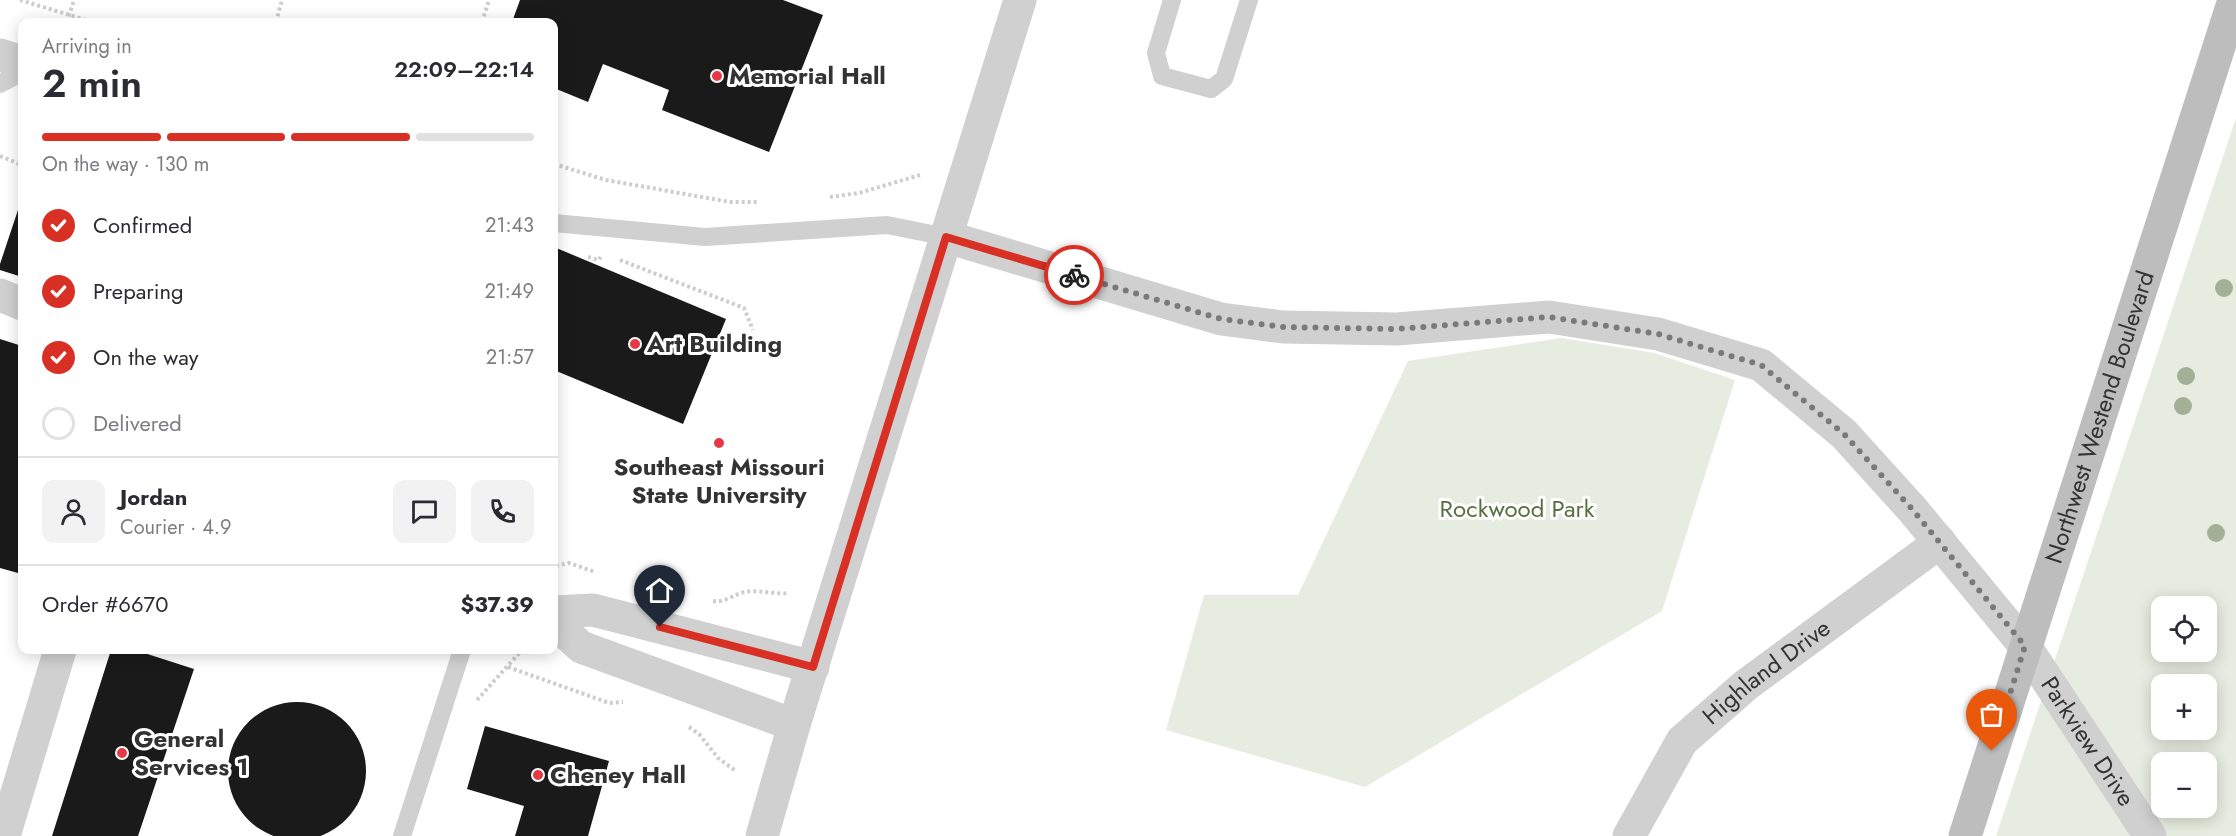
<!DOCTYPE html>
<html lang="en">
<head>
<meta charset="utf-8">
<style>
  :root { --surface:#fff; --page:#f2f2f3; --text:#2b2b33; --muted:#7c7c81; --line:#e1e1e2; --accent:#d93025 }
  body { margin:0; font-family:Jost,sans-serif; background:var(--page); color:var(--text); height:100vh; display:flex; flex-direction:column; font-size:22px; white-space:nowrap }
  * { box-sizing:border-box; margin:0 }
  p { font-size:20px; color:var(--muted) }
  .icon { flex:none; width:33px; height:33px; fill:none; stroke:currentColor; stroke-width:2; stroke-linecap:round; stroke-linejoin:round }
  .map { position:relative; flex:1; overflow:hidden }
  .panel { position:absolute; left:18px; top:18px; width:540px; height:636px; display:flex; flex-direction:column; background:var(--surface); border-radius:12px; box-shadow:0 3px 15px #0003 }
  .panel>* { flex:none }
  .controls { position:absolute; left:2151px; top:596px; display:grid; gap:12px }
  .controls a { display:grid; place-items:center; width:66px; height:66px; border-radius:12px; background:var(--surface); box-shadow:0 3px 15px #0003; font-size:30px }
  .pin { position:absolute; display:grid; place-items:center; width:51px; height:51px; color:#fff; margin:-62px -26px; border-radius:50% 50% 50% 0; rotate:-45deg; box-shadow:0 0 6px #0007 }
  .pin .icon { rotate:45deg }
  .courier { position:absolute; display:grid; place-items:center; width:60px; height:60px; margin:-30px; border:4px solid #d93025; border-radius:50%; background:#fff; color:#222; box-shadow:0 2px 8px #0007 }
  .summary em { font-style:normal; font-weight:600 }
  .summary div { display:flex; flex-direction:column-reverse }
  .summary { display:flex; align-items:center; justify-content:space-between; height:102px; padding:0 24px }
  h1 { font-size:39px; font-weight:600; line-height:45px }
  .bar { display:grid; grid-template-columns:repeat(4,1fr); gap:9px 6px; align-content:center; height:72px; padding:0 24px }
  .bar i { height:8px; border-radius:4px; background:var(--line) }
  .bar .active { background:var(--accent) }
  .bar p { grid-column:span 4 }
  .line { display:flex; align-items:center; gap:15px; padding:0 24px; border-top:2px solid var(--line) }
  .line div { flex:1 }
  .round { display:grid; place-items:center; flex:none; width:63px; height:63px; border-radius:12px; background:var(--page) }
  ol { padding:0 24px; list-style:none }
  li { display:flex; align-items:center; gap:18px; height:66px }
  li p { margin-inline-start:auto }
  li .icon { padding:6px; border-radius:50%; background:var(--accent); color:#fff; stroke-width:4 }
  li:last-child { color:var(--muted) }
  li i { width:33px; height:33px; border:3px solid var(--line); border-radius:50% }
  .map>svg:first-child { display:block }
  .green { fill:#e6ecdf; fill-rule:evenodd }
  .building { fill:#1a1a1a }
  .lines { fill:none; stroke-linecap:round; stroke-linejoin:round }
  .path { stroke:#cdcdcd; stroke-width:4; stroke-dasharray:3 3; stroke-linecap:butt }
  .lane { stroke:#d0d0d0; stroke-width:18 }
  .street { stroke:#d0d0d0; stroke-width:33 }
  .secondary { stroke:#bdbdbd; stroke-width:33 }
  .tree { fill:#a2b095 }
  .done { stroke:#7a7a7a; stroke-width:6; stroke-dasharray:0 10.8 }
  .route { stroke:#d93025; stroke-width:8 }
  .poi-dot { fill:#e63946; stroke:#fff; stroke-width:2 }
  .labels { text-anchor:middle; stroke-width:6; stroke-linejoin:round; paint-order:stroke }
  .poi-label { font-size:24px; font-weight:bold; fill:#333; stroke:#fff; text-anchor:start }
  .street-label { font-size:24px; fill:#333; stroke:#fff }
  .park-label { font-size:24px; fill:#56703f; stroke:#fff }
</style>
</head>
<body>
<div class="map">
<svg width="2236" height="836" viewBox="0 0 2236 836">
  <rect width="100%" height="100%" fill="#fff"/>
  <path class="green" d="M2236,118v718h-240zM2162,606h44v45h-44zM2162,684h44v45h-44zM2162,762h44v45h-44z
    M1561,338l93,15 81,27 -73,231 -297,176 -199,-57 38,-135h94l110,-234z"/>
  <path class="building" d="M520,0h263l40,15 -54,137 -107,-42 7,-20 -66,-26 -15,38 -34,-14v-66h-42z
    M22,198v79l-22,-7v-6z
    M554,247l172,72 -43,105 -129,-54z
    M0,339l22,7v212l-4,15 -18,-5z
    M111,650h24l59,19 -56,167h-86z
    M228 771a69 69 0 1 1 138 0a69 69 0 1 1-138 0Z
    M485,726l124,35 -21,75h-73l9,-30 -57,-17z"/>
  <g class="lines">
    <path class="path" d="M20,0l73,22
      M67,22l7,-22
      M276,22l6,-22
      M482,22l7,-22
      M0,156l22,9
      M554,164l52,16 124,22h27
      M830,197l29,-4 61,-18
      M588,257l11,3 2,-4
      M620,260l124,48 9,22
      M554,571l1,-5 14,-3 26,9
      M713,601c12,2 21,-7 32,-9 13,-3 30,3 44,1
      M508,667l101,36 14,-1
      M477,700l45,-50
      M689,727l10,7 19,24 18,13"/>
    <path class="lane" d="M1172,0l-16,53 6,23 49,13 13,-10 25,-79
      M0,84l22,-12
      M554,223l151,14 182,-12 60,12
      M402,836l60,-186"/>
    <g class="street">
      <path d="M0,55l22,7"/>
      <path id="s1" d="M947,237l274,82 62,8 114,2 152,-12 109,17 103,31 83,69 68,75 113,137 125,190"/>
      <path d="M0,295l22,9"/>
      <path d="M554,612l39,-2 220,57"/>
      <path d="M554,622l27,25 213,78"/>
      <path d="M4,836l56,-186"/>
      <path d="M762,836l32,-111 226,-725"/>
      <path id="s2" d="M1629,836l53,-95 64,-56 194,-143"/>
    </g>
    <path class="secondary" id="s3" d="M1965,836l269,-836"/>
  </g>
  <g class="tree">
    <circle cx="2224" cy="288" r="9"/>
    <circle cx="2186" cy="376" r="9"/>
    <circle cx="2183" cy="406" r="9"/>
    <circle cx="2216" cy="533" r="9"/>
  </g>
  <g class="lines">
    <path class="done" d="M1074,275l147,44 62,8 114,2 152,-12 109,17 103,31 83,69 68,75 113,137 -33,105"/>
    <path class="route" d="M660,627l153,40 133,-430 128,38"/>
  </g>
  <g class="poi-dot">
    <circle cx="717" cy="76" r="6"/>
    <circle cx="635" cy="344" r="6"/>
    <circle cx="719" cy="443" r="6"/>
    <circle cx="122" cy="753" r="6"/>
    <circle cx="538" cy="775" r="6"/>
  </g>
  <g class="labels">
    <g class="poi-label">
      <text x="729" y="84">Memorial Hall</text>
      <text x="647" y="352">Art Building</text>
      <text x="719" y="475" text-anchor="middle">Southeast Missouri<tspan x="719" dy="28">State University</tspan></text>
      <text x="134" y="747">General<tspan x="134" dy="28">Services 1</tspan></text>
      <text x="550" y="783">Cheney Hall</text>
    </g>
    <g class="street-label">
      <text dy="8" stroke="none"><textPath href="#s3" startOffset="440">Northwest Westend Boulevard</textPath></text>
      <text dy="8" stroke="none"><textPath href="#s2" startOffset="218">Highland Drive</textPath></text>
      <text dy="8" stroke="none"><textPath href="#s1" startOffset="1334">Parkview Drive</textPath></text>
    </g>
    <g class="park-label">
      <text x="1517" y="517">Rockwood Park</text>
    </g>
  </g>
</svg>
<div class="controls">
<a><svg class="icon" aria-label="locate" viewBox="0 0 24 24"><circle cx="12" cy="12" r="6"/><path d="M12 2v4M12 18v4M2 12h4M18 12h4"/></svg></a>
<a>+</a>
<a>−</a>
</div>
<div class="pin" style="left:1992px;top:751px;background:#ea580c"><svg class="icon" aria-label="bag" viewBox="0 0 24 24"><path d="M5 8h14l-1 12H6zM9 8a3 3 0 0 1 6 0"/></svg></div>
<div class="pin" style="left:660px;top:627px;background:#1f2937"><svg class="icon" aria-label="home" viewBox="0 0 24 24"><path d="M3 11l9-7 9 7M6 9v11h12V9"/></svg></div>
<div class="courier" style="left:1074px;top:275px"><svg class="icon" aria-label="bike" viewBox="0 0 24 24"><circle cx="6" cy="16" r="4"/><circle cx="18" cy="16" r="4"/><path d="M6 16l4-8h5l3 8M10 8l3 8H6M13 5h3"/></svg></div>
<section class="panel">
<div class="summary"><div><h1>2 min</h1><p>Arriving in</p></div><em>22:09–22:14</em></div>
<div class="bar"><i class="active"></i><i class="active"></i><i class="active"></i><i></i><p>On the way · 130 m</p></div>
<ol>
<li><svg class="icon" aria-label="check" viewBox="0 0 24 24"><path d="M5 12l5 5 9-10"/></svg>Confirmed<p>21:43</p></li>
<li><svg class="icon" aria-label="check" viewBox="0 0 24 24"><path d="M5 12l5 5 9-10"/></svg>Preparing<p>21:49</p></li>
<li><svg class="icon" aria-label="check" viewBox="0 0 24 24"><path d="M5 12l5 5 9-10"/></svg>On the way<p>21:57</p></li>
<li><i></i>Delivered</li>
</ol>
<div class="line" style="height:108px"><a class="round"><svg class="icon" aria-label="person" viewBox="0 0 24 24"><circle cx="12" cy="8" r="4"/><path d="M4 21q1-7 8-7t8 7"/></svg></a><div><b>Jordan</b><p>Courier · 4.9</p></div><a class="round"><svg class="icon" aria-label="chat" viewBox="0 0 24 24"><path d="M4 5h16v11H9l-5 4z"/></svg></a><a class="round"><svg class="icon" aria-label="phone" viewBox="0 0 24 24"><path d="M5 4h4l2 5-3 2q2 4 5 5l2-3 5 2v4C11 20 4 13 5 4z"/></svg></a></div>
<div class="line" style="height:78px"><div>Order #6670</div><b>$37.39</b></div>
</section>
</div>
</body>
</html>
